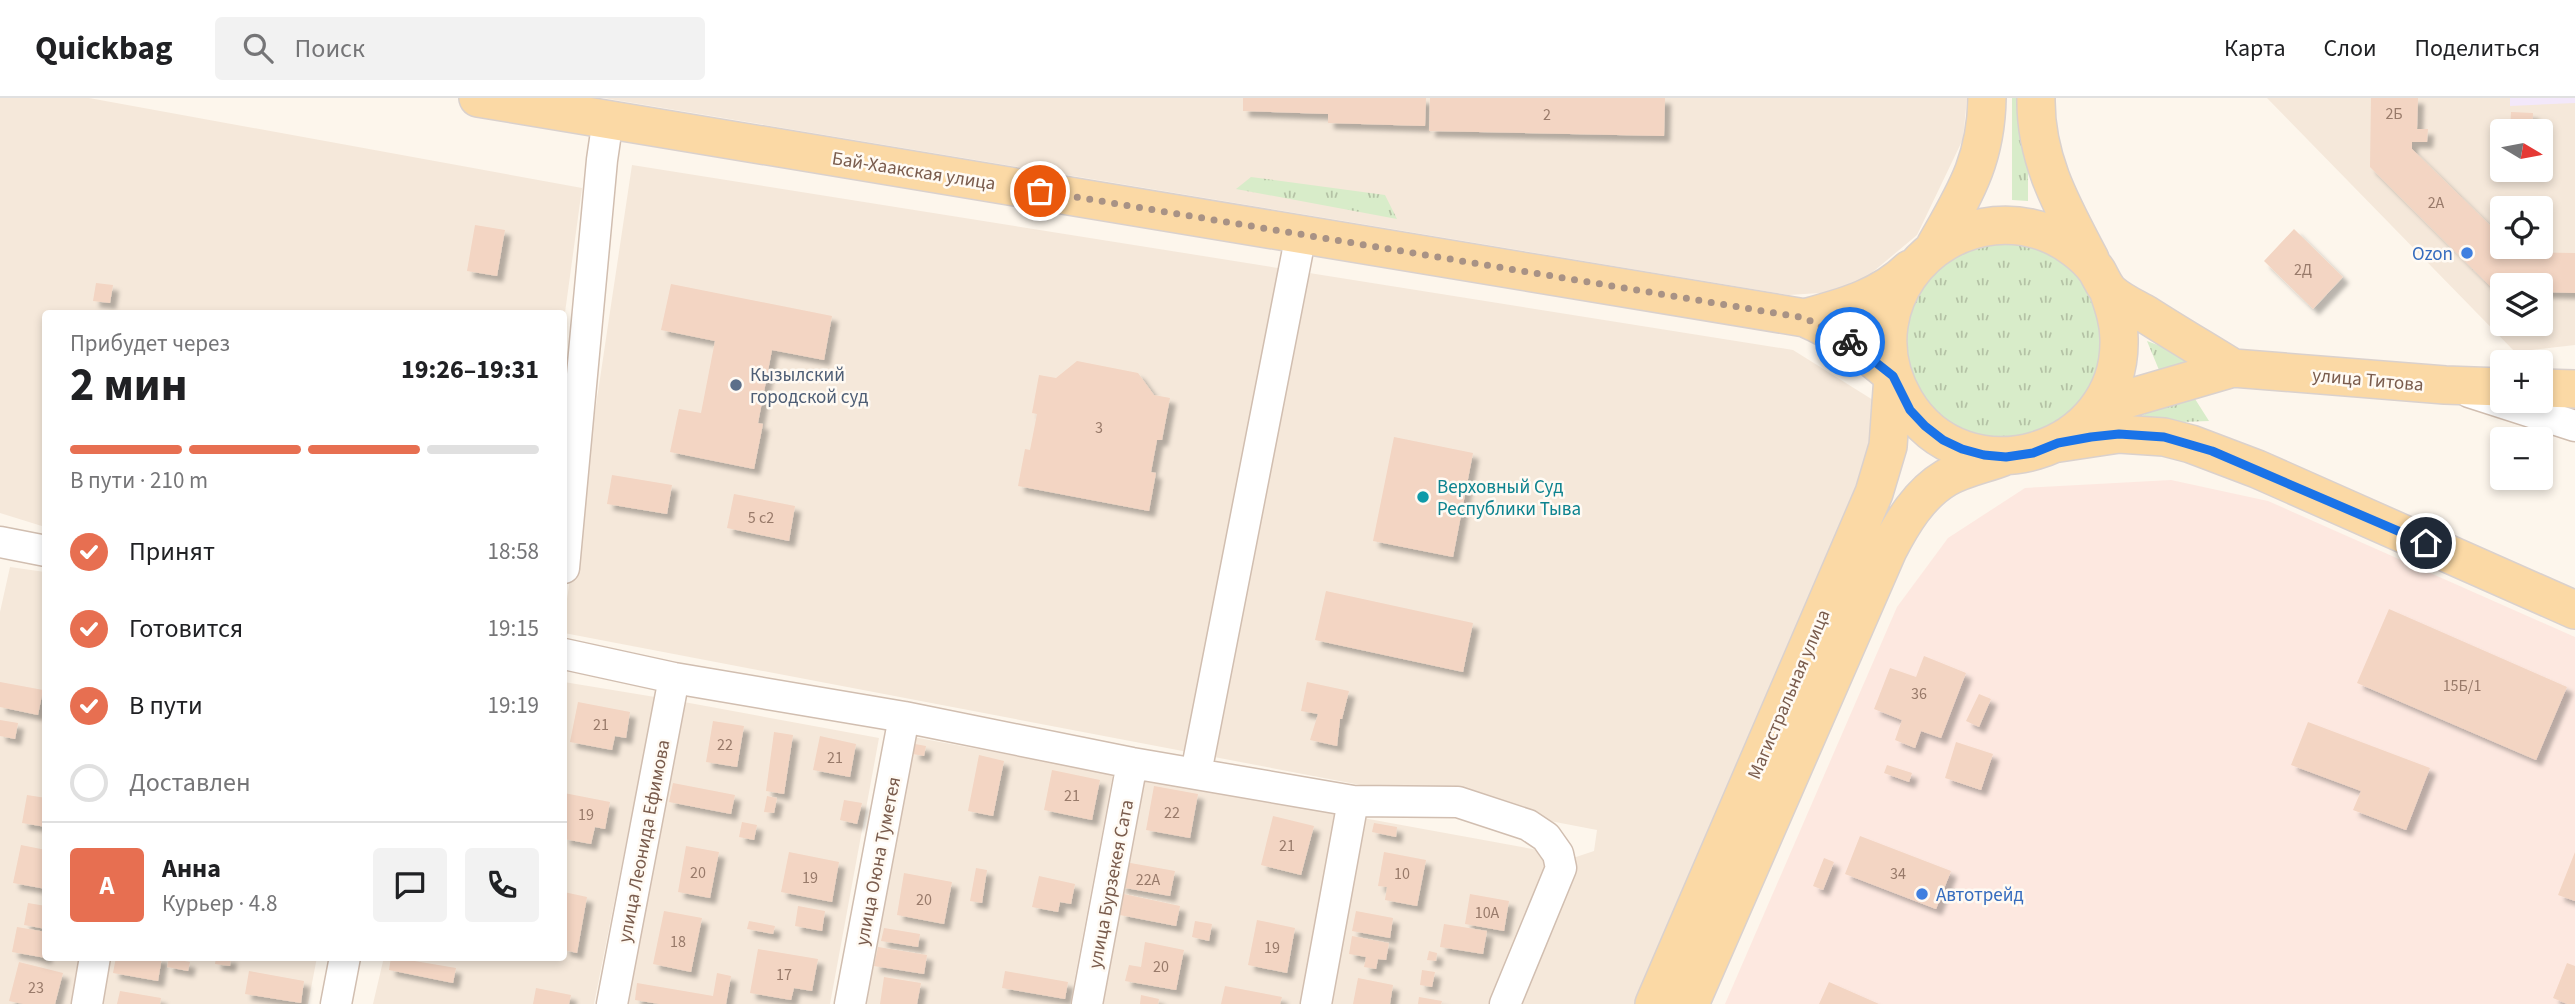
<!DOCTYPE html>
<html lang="ru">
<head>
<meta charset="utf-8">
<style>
  :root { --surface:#fff; --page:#f2f2f2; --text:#202124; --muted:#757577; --line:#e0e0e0; --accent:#e76f51 }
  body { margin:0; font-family:"Source Sans 3",sans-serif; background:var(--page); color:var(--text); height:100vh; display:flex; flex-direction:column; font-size:26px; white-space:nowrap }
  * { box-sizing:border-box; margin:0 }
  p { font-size:23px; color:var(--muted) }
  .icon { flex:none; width:38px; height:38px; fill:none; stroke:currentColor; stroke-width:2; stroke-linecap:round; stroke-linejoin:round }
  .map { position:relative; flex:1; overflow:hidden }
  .side { position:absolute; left:42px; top:212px; width:525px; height:651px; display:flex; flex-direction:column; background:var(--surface); border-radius:7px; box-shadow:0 4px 10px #0003 }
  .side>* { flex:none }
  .needle { width:46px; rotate:100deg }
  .buttons { position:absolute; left:2490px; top:21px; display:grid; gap:14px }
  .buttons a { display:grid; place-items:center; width:63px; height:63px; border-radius:7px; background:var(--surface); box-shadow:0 4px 10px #0003; font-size:35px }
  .pin { position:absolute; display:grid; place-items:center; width:60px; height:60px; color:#fff; margin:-30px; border:4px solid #fff; border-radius:50%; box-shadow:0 2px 7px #0007 }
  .courier { position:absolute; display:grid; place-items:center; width:70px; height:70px; margin:-35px; border:5px solid #1a73e8; border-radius:50%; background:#fff; color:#222; box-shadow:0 2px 9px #0007 }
  .head em { font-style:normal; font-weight:700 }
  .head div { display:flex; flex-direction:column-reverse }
  .head { display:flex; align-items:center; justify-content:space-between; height:119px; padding:0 28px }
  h1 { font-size:46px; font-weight:700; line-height:52px }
  .bar { display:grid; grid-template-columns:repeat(4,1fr); gap:10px 7px; align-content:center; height:84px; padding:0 28px }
  .bar i { height:9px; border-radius:5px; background:var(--line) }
  .bar .selected { background:var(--accent) }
  .bar p { grid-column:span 4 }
  .line { display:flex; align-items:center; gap:18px; padding:0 28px; border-top:2px solid var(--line) }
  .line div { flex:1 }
  .round { display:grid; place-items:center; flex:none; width:74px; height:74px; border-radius:7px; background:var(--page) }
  ol { padding:0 28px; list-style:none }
  li { display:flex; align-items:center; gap:21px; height:77px }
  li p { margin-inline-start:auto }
  li .icon { padding:7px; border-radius:50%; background:var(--accent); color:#fff; stroke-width:4 }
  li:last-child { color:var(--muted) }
  li i { width:38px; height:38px; border:4px solid var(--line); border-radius:50% }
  header { display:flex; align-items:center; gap:42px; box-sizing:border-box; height:98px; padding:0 35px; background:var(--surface); border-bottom:2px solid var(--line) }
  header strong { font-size:33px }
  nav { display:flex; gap:38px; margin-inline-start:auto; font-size:24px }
  .search { width:490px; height:63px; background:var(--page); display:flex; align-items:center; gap:18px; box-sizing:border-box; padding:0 24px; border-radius:7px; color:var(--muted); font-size:26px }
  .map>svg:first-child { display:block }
  .residential { fill:#f5e8da; fill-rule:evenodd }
  .commercial { fill:#fde8e0 }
  .education { fill:#f3e8fa }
  .grass { fill:url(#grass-tufts) }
  .building { fill:#f3d5c3; filter:url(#shadow) }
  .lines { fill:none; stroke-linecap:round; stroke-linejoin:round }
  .minor-casing { stroke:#d1beb0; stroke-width:33 }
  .major-casing { stroke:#dad1cd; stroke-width:40 }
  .minor { stroke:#fff; stroke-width:30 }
  .major { stroke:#fbd9a5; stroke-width:37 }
  .done { stroke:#a89285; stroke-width:7; stroke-dasharray:0 12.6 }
  .route { stroke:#1a73e8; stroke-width:9 }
  .shop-dot { fill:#3f7fe0; stroke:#fffaf3; stroke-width:2.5 }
  .service-dot { fill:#5c6f8a; stroke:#fffaf3; stroke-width:2.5 }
  .culture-dot { fill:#0f9aa8; stroke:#fffaf3; stroke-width:2.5 }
  .labels { text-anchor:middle; stroke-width:5; stroke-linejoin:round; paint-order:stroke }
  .number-label { font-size:16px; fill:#987a6a }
  .street-label { font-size:19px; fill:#7a5c4d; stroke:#fffaf3 }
  .shop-label { font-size:19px; fill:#366cbe; stroke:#fffaf3; text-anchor:end }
  .service-label { font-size:19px; fill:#4e5e75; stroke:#fffaf3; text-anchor:start }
  .culture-label { font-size:19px; fill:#0d838f; stroke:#fffaf3; text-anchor:start }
</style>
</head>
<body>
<header>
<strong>Quickbag</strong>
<div class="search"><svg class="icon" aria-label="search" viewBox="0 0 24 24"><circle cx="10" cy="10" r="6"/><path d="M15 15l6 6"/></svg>Поиск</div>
<nav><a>Карта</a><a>Слои</a><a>Поделиться</a></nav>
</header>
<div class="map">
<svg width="2575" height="906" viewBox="0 0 2575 906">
  <defs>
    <pattern id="grass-tufts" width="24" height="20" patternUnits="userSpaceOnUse" patternTransform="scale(1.75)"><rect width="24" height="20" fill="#d8ecc9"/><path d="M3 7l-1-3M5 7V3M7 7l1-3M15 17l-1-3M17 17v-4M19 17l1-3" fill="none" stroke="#b4c2a5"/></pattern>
    <filter id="shadow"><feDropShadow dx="6" dy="6" stdDeviation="2" flood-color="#0004"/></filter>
  </defs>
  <rect width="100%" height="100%" fill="#fdf6ec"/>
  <path class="residential" d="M0,0h89l493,90 -18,132v-7h-518l-1,214 -45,-14z
    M603,0h1364l-4,41 -46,96 -67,56 -61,4z
    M2267,0h308v247l-60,7zM2502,33h39v39h-39zM2502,110h39v39h-39zM2502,187h39v39h-39z
    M632,67l1161,185 88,55 -3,96 -222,503h-559l42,-227 437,80 18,-6 3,-21 -1033,-197v-14z
    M10,469l35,5 1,385h34l-8,47h-72v-392z
    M564,584l91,15 -61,307h-221l11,-47h180z
    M684,604l195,36 -49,266h-203z
    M913,639l200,37 -43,230h-206z
    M111,859h206l-9,47h-205z"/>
  <path class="commercial" d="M2171,382l97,21 307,136v367h-850l172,-397 51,-69 77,-50z"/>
  <path class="education" d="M2510,0h65v5l-65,3z"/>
  <path class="grass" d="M2012,0h16v103l-16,-1z
    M1251,79l134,18 12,24 -161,-30z
    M1903 241a101 101 0 1 1 202 0a101 101 0 1 1-202 0Z
    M2147,243l62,23 -50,6z
    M2190,293l19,30 -83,3z"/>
  <path class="building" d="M1243,0h183l-1,28 -97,-3v-9l-85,-3z
    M1430,0h235l-1,38 -235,-5z
    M2371,0h47l-1,31h11l-1,13h-15v7l90,88v10h10l6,5 57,1v40l-34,-1v-7h-39v7h-6l-126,-125z
    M2511,14l22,1 -1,18h-22z
    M475,127l30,5 -8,46 -30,-5z
    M2294,131l49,48 -30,32 -49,-48z
    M96,185l17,2 -3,18 -17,-2z
    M671,186l161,32 -8,44 -52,-10 -14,73 5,1 -9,45 -84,-17 9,-43 22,4 14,-72 -54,-11z
    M1077,263l61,12 16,22 16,3 -8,42h-5l-6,32 5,1 -7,38 -131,-25 7,-37 5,1 7,-36 -5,-1 7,-38 17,3z
    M1394,339l79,16 -20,104 -80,-16z
    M612,377l60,10 -5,29 -60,-10z
    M734,396l61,12 -6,35 -62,-13z
    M1326,493l147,32 -10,49 -148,-32z
    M2389,511l178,78 -31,73 -179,-77z
    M1924,558l42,17 -25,65 -20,-7 -6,17 -20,-8 7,-20 -28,-11 16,-41 26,9z
    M0,584l43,8 -5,25 -38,-8z
    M1307,584l42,9 -7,28h-2l-3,27 -27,-6 8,-26 -17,-3z
    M1979,596l12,5 -12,28 -13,-6z
    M578,604l52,10 -4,26 -11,-2 -3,14 -42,-8z
    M0,622l18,3 -3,16 -15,-3z
    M713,623l31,5 -7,41 -31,-5z
    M2308,624l122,46 -24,62 -53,-20 8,-19 -70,-26z
    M774,634l19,3 -9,59 -18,-3z
    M820,638l36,8 -6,33 -37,-7z
    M1956,644l37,12 -12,36 -36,-12z
    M915,646l11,2 -2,10 -11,-2z
    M979,657l25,6 -11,55 -25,-5z
    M1887,667l25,8 -3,9 -25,-9z
    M1052,672l48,10 -8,40 -48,-10z
    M673,685l62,12 -4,19 -62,-12z
    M1154,688l44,8 -8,44 -44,-8z
    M564,695l46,9 -5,27 -10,-2 -4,17 -27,-5z
    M27,697l19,3v29l-24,-4z
    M767,698l10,2 -3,15 -10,-1z
    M844,702l18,3 -5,21 -17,-4z
    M1273,718l41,10 -13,49 -40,-10z
    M742,724l15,3 -3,15 -15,-3z
    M1374,725l23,4 -1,10 -24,-5z
    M1860,738l91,35 -15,38 -91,-35z
    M21,747l25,5v39l-33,-6z
    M686,748l33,6 -9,46 -32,-6z
    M789,754l50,10 -7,40 -51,-10z
    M1384,754l42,8 -9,46 -32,-6 2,-13 -9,-1z
    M2575,754v49l-17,-6z
    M1824,760l10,4 -11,28 -10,-4z
    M1125,764l50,9 -5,25 -50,-9z
    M976,770l11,2 -5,33 -12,-2z
    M904,775l48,9 -8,42 -47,-9z
    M1039,778l36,8 -4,20 -11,-2 -2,10 -26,-5z
    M564,794l23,5 -10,56 -13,-3z
    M1124,796l56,12 -4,20 -56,-11z
    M1470,796l39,7 -5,30 -39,-7z
    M28,805l18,3v23l-22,-4z
    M798,808l27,5 -3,20 -27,-5z
    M664,813l38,7 -11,54 -38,-8z
    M1356,813l37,7 -3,20 -38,-7z
    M1257,822l38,8 -8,45 -39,-8z
    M749,823l26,5 -2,8 -26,-5z
    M1195,823l17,3 -3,17 -17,-4z
    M1444,826l43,7 -4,23 -43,-7z
    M17,829l29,5v26l-34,-6z
    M884,830l36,6 -2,13 -37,-6z
    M1352,838l37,7 -3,17 -8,-1 -2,10 -12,-2 2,-10 -17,-3z
    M1145,844l39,8 -8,40 -51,-9 4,-16 12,2z
    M878,849l49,8 -3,19 -50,-8z
    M758,851l60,10 -6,32 -18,-3 -3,12 -41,-7z
    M1429,853l8,2 -1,8 -9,-1z
    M116,859h46l-4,24 -45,-8z
    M216,859h15l-1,9 -15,-2z
    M391,859l65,11 -3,15 -64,-13z
    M169,860l21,4 -2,9 -21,-4z
    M19,864l44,11 -8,31h-32l-14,-3z
    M2567,865l8,3v38h-8l-14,-6z
    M1422,872l13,2 -3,15 -12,-2z
    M249,873l55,10 -3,22 -56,-9z
    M1005,873l63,11 -3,17 -63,-11z
    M717,875l14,3 -5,28h-67l-24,-4 2,-17 76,13z
    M884,879l37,6 -4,21h-37z
    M1358,880l35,7 -3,19h-37z
    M1829,884l50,22h-60z
    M1225,888l57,11 -2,7h-59z
    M536,890l35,7 -2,9h-36z
    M120,893l41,7 -1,6h-43z
    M1141,897l18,4 -1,5h-18z
    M1419,899l23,4 -1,3h-23z"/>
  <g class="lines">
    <g class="minor-casing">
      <path id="minor" d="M2469,294l106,34
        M0,444l46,9
        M564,470l38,-408 6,-41
        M564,556l110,24 230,39 228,46 221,38 105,1 70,23 18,12 12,17 3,14 -56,136
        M1196,675l105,-539
        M87,906l8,-47
        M336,906l9,-47
        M612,906l62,-326
        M850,906l54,-287
        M1087,906l45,-241
        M1316,906l37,-203"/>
    </g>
    <g class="major-casing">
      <path id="major" d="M478,0l1327,220c33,14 61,34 88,58l-5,70 -14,47 -220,511
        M2036,0c-1,61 26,108 54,161
        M1935,148c30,-53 51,-85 52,-148
        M2109,195c5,15 10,30 10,46 3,115 -154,162 -214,62 -13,-22 -20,-49 -16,-76 11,-73 88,-119 158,-92 18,7 39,22 50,38 4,7 8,17 14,22 10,9 24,15 36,22 28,18 57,35 86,53
        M1805,220c39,-11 75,-20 105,-49
        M2541,290l34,1
        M2099,309l134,-39 212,17 57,2
        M2059,345l60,-9 45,3 27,7 66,25 318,141
        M1690,906l198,-454c14,-27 31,-56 58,-72 17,-10 39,-14 57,-21"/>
    </g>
    <use href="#minor" class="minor"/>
    <use href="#major" class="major"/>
  </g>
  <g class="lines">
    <path class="done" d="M1040,93l765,127 45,24"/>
    <path class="route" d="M1850,244l43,34 17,34 15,16 18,14 19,9 22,6 22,2 27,-4 25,-10 33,-6 28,-3 45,3 48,14 214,92"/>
  </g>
  <g class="shop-dot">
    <circle cx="2467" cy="155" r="7"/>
    <circle cx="1922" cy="796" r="7"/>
  </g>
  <circle class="service-dot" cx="736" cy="287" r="7"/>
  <circle class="culture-dot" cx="1423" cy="399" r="7"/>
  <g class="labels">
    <g class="number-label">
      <text x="2394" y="21">2Б</text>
      <text x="1547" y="22">2</text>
      <text x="2436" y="110">2А</text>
      <text x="2303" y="177">2Д</text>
      <text x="1099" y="335">3</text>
      <text x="761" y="425">5 с2</text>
      <text x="2462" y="593">15Б/1</text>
      <text x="1919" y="601">36</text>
      <text x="601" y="632">21</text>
      <text x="725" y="652">22</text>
      <text x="835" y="665">21</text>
      <text x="1072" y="703">21</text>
      <text x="1172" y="720">22</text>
      <text x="586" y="722">19</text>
      <text x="1287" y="753">21</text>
      <text x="698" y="780">20</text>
      <text x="1402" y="781">10</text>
      <text x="1898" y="781">34</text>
      <text x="810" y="785">19</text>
      <text x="1148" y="787">22А</text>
      <text x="924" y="807">20</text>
      <text x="1487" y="820">10А</text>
      <text x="678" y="849">18</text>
      <text x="1272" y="855">19</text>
      <text x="1161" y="874">20</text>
      <text x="784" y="882">17</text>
      <text x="36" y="895">23</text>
    </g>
    <g class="street-label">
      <text transform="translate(914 72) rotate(9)" y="7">Бай-Хаакская улица</text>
      <text transform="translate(2368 281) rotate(5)" y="7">улица Титова</text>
      <text transform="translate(1788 596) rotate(-67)" y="7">Магистральная улица</text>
      <text transform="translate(643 743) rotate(-79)" y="7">улица Леонида Ефимова</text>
      <text transform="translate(877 763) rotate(-79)" y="7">улица Оюна Туметея</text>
      <text transform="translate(1110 786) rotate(-79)" y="7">улица Бурзекея Сата</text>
    </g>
    <g class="shop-label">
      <text x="2453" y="162">Ozon</text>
      <text x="1936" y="803" text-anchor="start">Автотрейд</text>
    </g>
    <g class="service-label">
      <text x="750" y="283">Кызылский<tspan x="750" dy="22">городской суд</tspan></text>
    </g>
    <g class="culture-label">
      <text x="1437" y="395">Верховный Суд<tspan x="1437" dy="22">Республики Тыва</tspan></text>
    </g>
  </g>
</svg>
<div class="buttons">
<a><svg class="needle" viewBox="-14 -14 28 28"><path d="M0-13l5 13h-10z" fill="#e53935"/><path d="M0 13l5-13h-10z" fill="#757577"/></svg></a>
<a><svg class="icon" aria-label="locate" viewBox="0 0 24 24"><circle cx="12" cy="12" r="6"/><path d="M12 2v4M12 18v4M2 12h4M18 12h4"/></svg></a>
<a><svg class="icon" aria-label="layers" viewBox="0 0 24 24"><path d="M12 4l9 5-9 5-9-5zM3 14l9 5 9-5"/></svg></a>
<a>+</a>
<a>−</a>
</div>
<div class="pin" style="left:1040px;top:93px;background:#ea580c"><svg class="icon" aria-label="bag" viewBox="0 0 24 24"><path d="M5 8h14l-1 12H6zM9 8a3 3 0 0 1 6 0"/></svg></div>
<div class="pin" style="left:2426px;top:445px;background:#1f2937"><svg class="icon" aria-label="home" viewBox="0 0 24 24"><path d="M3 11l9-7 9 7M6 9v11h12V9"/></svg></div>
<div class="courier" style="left:1850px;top:244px"><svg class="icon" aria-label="bike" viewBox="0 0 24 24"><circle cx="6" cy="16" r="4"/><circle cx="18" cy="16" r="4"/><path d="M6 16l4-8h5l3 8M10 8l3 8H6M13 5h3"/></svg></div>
<section class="side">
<div class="head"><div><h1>2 мин</h1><p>Прибудет через</p></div><em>19:26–19:31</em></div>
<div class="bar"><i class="selected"></i><i class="selected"></i><i class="selected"></i><i></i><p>В пути · 210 m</p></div>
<ol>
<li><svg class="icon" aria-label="check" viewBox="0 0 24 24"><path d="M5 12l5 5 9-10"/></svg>Принят<p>18:58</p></li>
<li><svg class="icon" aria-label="check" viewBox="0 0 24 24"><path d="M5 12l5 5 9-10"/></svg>Готовится<p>19:15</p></li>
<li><svg class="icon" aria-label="check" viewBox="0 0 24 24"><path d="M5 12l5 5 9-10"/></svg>В пути<p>19:19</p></li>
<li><i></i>Доставлен</li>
</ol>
<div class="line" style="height:126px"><b class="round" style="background:var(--accent);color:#fff">А</b><div><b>Анна</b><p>Курьер · 4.8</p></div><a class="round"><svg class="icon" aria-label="chat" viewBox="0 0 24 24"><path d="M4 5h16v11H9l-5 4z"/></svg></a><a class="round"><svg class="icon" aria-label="phone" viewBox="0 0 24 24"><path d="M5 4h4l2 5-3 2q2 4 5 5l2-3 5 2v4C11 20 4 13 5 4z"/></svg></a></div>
</section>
</div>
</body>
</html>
